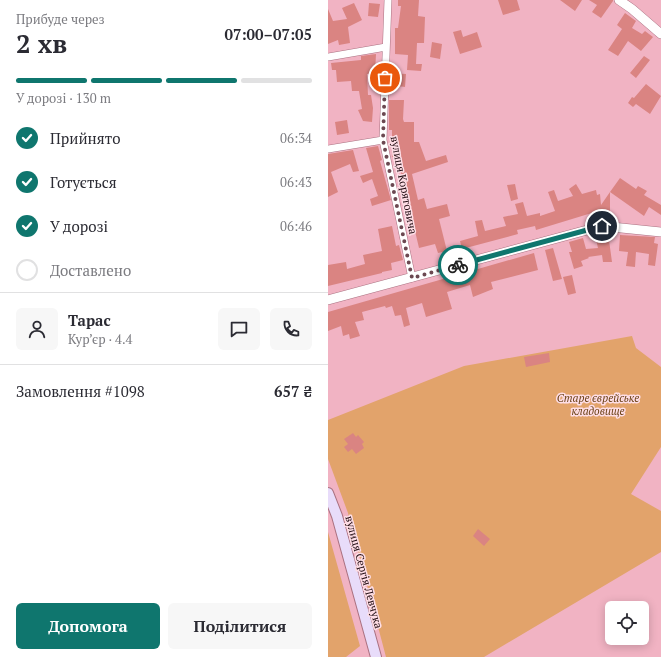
<!DOCTYPE html>
<html lang="uk">
<head>
<meta charset="utf-8">
<style>
  :root { --surface:#fff; --page:#f7f7f7; --text:#2b2b33; --muted:#7c7c81; --line:#e1e1e2; --accent:#0f766e }
  body { margin:0; font-family:"PT Serif",serif; background:var(--page); color:var(--text); height:100vh; display:flex; flex-direction:column; font-size:15px; white-space:nowrap }
  * { box-sizing:border-box; margin:0 }
  p { font-size:13px; color:var(--muted) }
  .icon { flex:none; width:22px; height:22px; fill:none; stroke:currentColor; stroke-width:2; stroke-linecap:round; stroke-linejoin:round }
  .map { position:relative; flex:1; overflow:hidden }
  .sheet { display:flex; flex-direction:column; background:var(--surface); width:328px }
  .sheet>* { flex:none }
  .controls { position:absolute; left:277px; top:601px; display:grid; gap:8px }
  .controls a { display:grid; place-items:center; width:44px; height:44px; border-radius:6px; background:var(--surface); box-shadow:0 2px 10px #0003; font-size:20px }
  .pin { position:absolute; display:grid; place-items:center; width:34px; height:34px; color:#fff; margin:-17px; border:2px solid #fff; border-radius:50%; box-shadow:0 1px 4px #0007 }
  .courier { position:absolute; display:grid; place-items:center; width:40px; height:40px; margin:-20px; border:3px solid #0f766e; border-radius:50%; background:#fff; color:#222; box-shadow:0 1px 5px #0007 }
  .summary em { font-style:normal; font-weight:600 }
  .summary div { display:flex; flex-direction:column-reverse }
  .summary { display:flex; align-items:center; justify-content:space-between; height:68px; padding:0 16px }
  h1 { font-size:26px; font-weight:600; line-height:30px }
  .bar { display:grid; grid-template-columns:repeat(4,1fr); gap:6px 4px; align-content:center; height:48px; padding:0 16px }
  .bar i { height:5px; border-radius:3px; background:var(--line) }
  .bar .on { background:var(--accent) }
  .bar p { grid-column:span 4 }
  .line { display:flex; align-items:center; gap:10px; padding:0 16px; border-top:1px solid var(--line) }
  .line div { flex:1 }
  .round { display:grid; place-items:center; flex:none; width:42px; height:42px; border-radius:6px; background:var(--page) }
  ol { padding:0 16px; list-style:none }
  li { display:flex; align-items:center; gap:12px; height:44px }
  li p { margin-inline-start:auto }
  li .icon { padding:4px; border-radius:50%; background:var(--accent); color:#fff; stroke-width:4 }
  li:last-child { color:var(--muted) }
  li i { width:22px; height:22px; border:2px solid var(--line); border-radius:50% }
  .button { display:flex; gap:8px; margin-top:auto; padding:8px 16px }
  .button a { flex:1; height:46px; border-radius:6px; background:var(--accent); color:#fff; font-size:16px; font-weight:600; line-height:46px; text-align:center }
  .button a+a { background:var(--page); color:var(--text) }
  main { display:flex; flex:1; min-height:0 }
  .map>svg:first-child { display:block }
  .green { fill:#e2a36b }
  .building { fill:#da8482 }
  .lines { fill:none; stroke-linecap:round; stroke-linejoin:round }
  .minor-casing { stroke:#aa7181; stroke-width:8 }
  .tertiary-casing { stroke:#aa7181; stroke-width:10 }
  .secondary-casing { stroke:#aa7181; stroke-width:12 }
  .minor { stroke:#fff; stroke-width:7 }
  .tertiary { stroke:#fff; stroke-width:9 }
  .secondary { stroke:#e8dcfa; stroke-width:10 }
  .done { stroke:#6b4851; stroke-width:4; stroke-dasharray:0 7.2 }
  .route { stroke:#0f766e; stroke-width:5 }
  .labels { text-anchor:middle; stroke-width:3; stroke-linejoin:round; paint-order:stroke }
  .street-label { font-size:11px; fill:#230e14; stroke:#fedee6 }
  .park-label { font-size:11px; font-style:italic; fill:#6c4217; stroke:#fedee6 }
</style>
</head>
<body>
<main>
<section class="sheet">
<div class="summary"><div><h1>2 хв</h1><p>Прибуде через</p></div><em>07:00–07:05</em></div>
<div class="bar"><i class="on"></i><i class="on"></i><i class="on"></i><i></i><p>У дорозі · 130 m</p></div>
<ol>
<li><svg class="icon" aria-label="check" viewBox="0 0 24 24"><path d="M5 12l5 5 9-10"/></svg>Прийнято<p>06:34</p></li>
<li><svg class="icon" aria-label="check" viewBox="0 0 24 24"><path d="M5 12l5 5 9-10"/></svg>Готується<p>06:43</p></li>
<li><svg class="icon" aria-label="check" viewBox="0 0 24 24"><path d="M5 12l5 5 9-10"/></svg>У дорозі<p>06:46</p></li>
<li><i></i>Доставлено</li>
</ol>
<div class="line" style="height:72px"><a class="round"><svg class="icon" aria-label="person" viewBox="0 0 24 24"><circle cx="12" cy="8" r="4"/><path d="M4 21q1-7 8-7t8 7"/></svg></a><div><b>Тарас</b><p>Кур’єр · 4.4</p></div><a class="round"><svg class="icon" aria-label="chat" viewBox="0 0 24 24"><path d="M4 5h16v11H9l-5 4z"/></svg></a><a class="round"><svg class="icon" aria-label="phone" viewBox="0 0 24 24"><path d="M5 4h4l2 5-3 2q2 4 5 5l2-3 5 2v4C11 20 4 13 5 4z"/></svg></a></div>
<div class="line" style="height:52px"><div>Замовлення #1098</div><b>657 ₴</b></div>
<div class="button"><a>Допомога</a><a>Поділитися</a></div>
</section>
<div class="map">
<svg width="333" height="657" viewBox="0 0 333 657">
  <rect width="100%" height="100%" fill="#f1b3c3"/>
  <path class="green" d="M304,336l4,12 25,19v80l-30,47 30,17v41l-177,105h-98l-38,-144 -20,-54v-39l136,-54z
    M0,532l32,114 -14,11h-18z"/>
  <path class="building" d="M70,0h21l-1,16 7,1 -1,26h-7l-1,21h6l-1,7 -14,-1 1,-15 -13,-1v-26h3l3,-22h-3z
    M170,0h19l3,10 -17,5z
    M232,0h22l-7,11z
    M261,0h24v1l-12,17 -9,-6 5,-7z
    M26,3l8,17 -14,7 2,16 -11,2 -1,-5 -10,4v-35l5,12 14,-2 -5,-11z
    M41,3l11,1 -2,13 -10,-1z
    M297,13l11,8 -4,7 10,6 3,-3 8,6 -12,14 -13,-10 -10,15 -10,-6 14,-21 -5,-4z
    M133,30l2,7 14,-5 5,15 -22,7 -7,-22z
    M104,42l10,2 -2,15 -10,-2z
    M48,54l-1,20h-8l1,21h3l2,13 -1,14 -9,-1 -5,-11 4,-1 -3,-18h-7l-1,-10 -14,1 -1,-12h-4l-1,-7 30,-3v-4z
    M316,56l6,4 -14,18 -6,-5z
    M63,73l15,1 -1,13 -15,-2z
    M318,84l15,12 -11,18 -14,-10 -3,3 -5,-4 4,-6 2,1z
    M61,100h15l-1,19 1,3h10v20h5l7,19 20,-6 2,7 -36,12 6,26 6,-2 3,11 20,-5 3,12 -11,3 8,32 -9,2 -3,-9 -16,4 -4,-17 -3,1 -12,-50 4,-1 -9,-24h-3v-27h-3z
    M19,120l2,13 -12,2 -2,-13z
    M50,146l4,14 -2,1 11,39 -19,6 -2,-7 8,-3 -6,-17 -9,4 -3,-7 13,-4 -7,-24z
    M25,150l6,21 -6,1 -3,-8 -19,8 7,20 -10,5v-43z
    M292,178l16,11 2,-3 9,5 -3,4 17,10v10l-12,-8 -5,9 -34,-24z
    M187,184l3,15 -7,2 -4,-16z
    M248,184l6,10 14,-4 1,5 3,-1 1,11 9,-13v19l-15,1 -59,18 -1,-4 -18,4 1,4 -56,15 -2,-8 18,-5 -3,-15 7,-1 3,11 21,-5 -3,-9 15,-3 -3,-10 8,-2 4,14 13,-3v3l15,-5 -7,-19 6,-2 4,11 15,-5 -4,-7z
    M64,226l4,20 3,-1 4,15 -12,3 1,7 -10,2v1l-54,13v-21l18,-3 1,7 18,-5 -2,-9 19,-4 -4,-22z
    M276,232l4,1 4,29h-9l-1,-7 -14,2 1,1 -8,3 2,5 -9,3 -5,-17h3l-3,-10 14,-4 3,11 12,-1 -3,-13z
    M292,235l35,2 -1,6 4,1 -3,22 -7,-1 1,-11 -13,-2 -1,15 -9,-1 2,-14 -9,-1z
    M225,248l9,31 -9,2 -8,-31z
    M206,253l4,17 -47,12 2,7 -20,8 -3,-12 -23,7 5,17 -26,8 -4,-14 -16,5 4,17 -6,2 -3,-12 -6,1 -3,-10 -6,2 -1,-2 -23,6 2,8 -9,2 5,14 -10,3 -1,-5 -6,2 -2,-10 -13,5v-19z
    M244,275l4,18 -8,2 -5,-18z
    M221,353l1,9 -24,5 -2,-10z
    M25,433l3,4 2,-2 6,7 -2,2 2,4 -8,6 -4,-5 -4,3 -4,-5 4,-3 -4,-5z
    M150,529l12,10 -6,7 -11,-10z"/>
  <g class="lines">
    <g class="minor-casing">
      <path id="minor" d="M60,0l-5,140 29,138
        M0,57l58,-10
        M0,149l55,-9"/>
    </g>
    <g class="tertiary-casing">
      <path id="tertiary" d="M291,0l13,9 29,25
        M0,300l274,-74 59,6"/>
    </g>
    <g class="secondary-casing">
      <path id="secondary" d="M0,493l9,23 39,141"/>
    </g>
    <use href="#minor" class="minor"/>
    <use href="#tertiary" class="tertiary"/>
    <use href="#secondary" class="secondary"/>
  </g>
  <g class="lines">
    <path class="done" d="M57,78l-2,62 29,138 46,-13"/>
    <path class="route" d="M130,265l144,-39"/>
  </g>
  <g class="labels">
    <g class="street-label">
      <text transform="translate(76 185) rotate(79)" y="4">вулиця Корятовича</text>
      <text transform="translate(36 572) rotate(75)" y="4">вулиця Сергія Левчука</text>
    </g>
    <g class="park-label">
      <text x="270" y="402">Старе єврейське<tspan x="270" dy="13">кладовище</tspan></text>
    </g>
  </g>
</svg>
<div class="controls">
<a><svg class="icon" aria-label="locate" viewBox="0 0 24 24"><circle cx="12" cy="12" r="6"/><path d="M12 2v4M12 18v4M2 12h4M18 12h4"/></svg></a>
</div>
<div class="pin" style="left:57px;top:78px;background:#ea580c"><svg class="icon" aria-label="bag" viewBox="0 0 24 24"><path d="M5 8h14l-1 12H6zM9 8a3 3 0 0 1 6 0"/></svg></div>
<div class="pin" style="left:274px;top:226px;background:#1f2937"><svg class="icon" aria-label="home" viewBox="0 0 24 24"><path d="M3 11l9-7 9 7M6 9v11h12V9"/></svg></div>
<div class="courier" style="left:130px;top:265px"><svg class="icon" aria-label="bike" viewBox="0 0 24 24"><circle cx="6" cy="16" r="4"/><circle cx="18" cy="16" r="4"/><path d="M6 16l4-8h5l3 8M10 8l3 8H6M13 5h3"/></svg></div>
</div>
</main>
</body>
</html>
